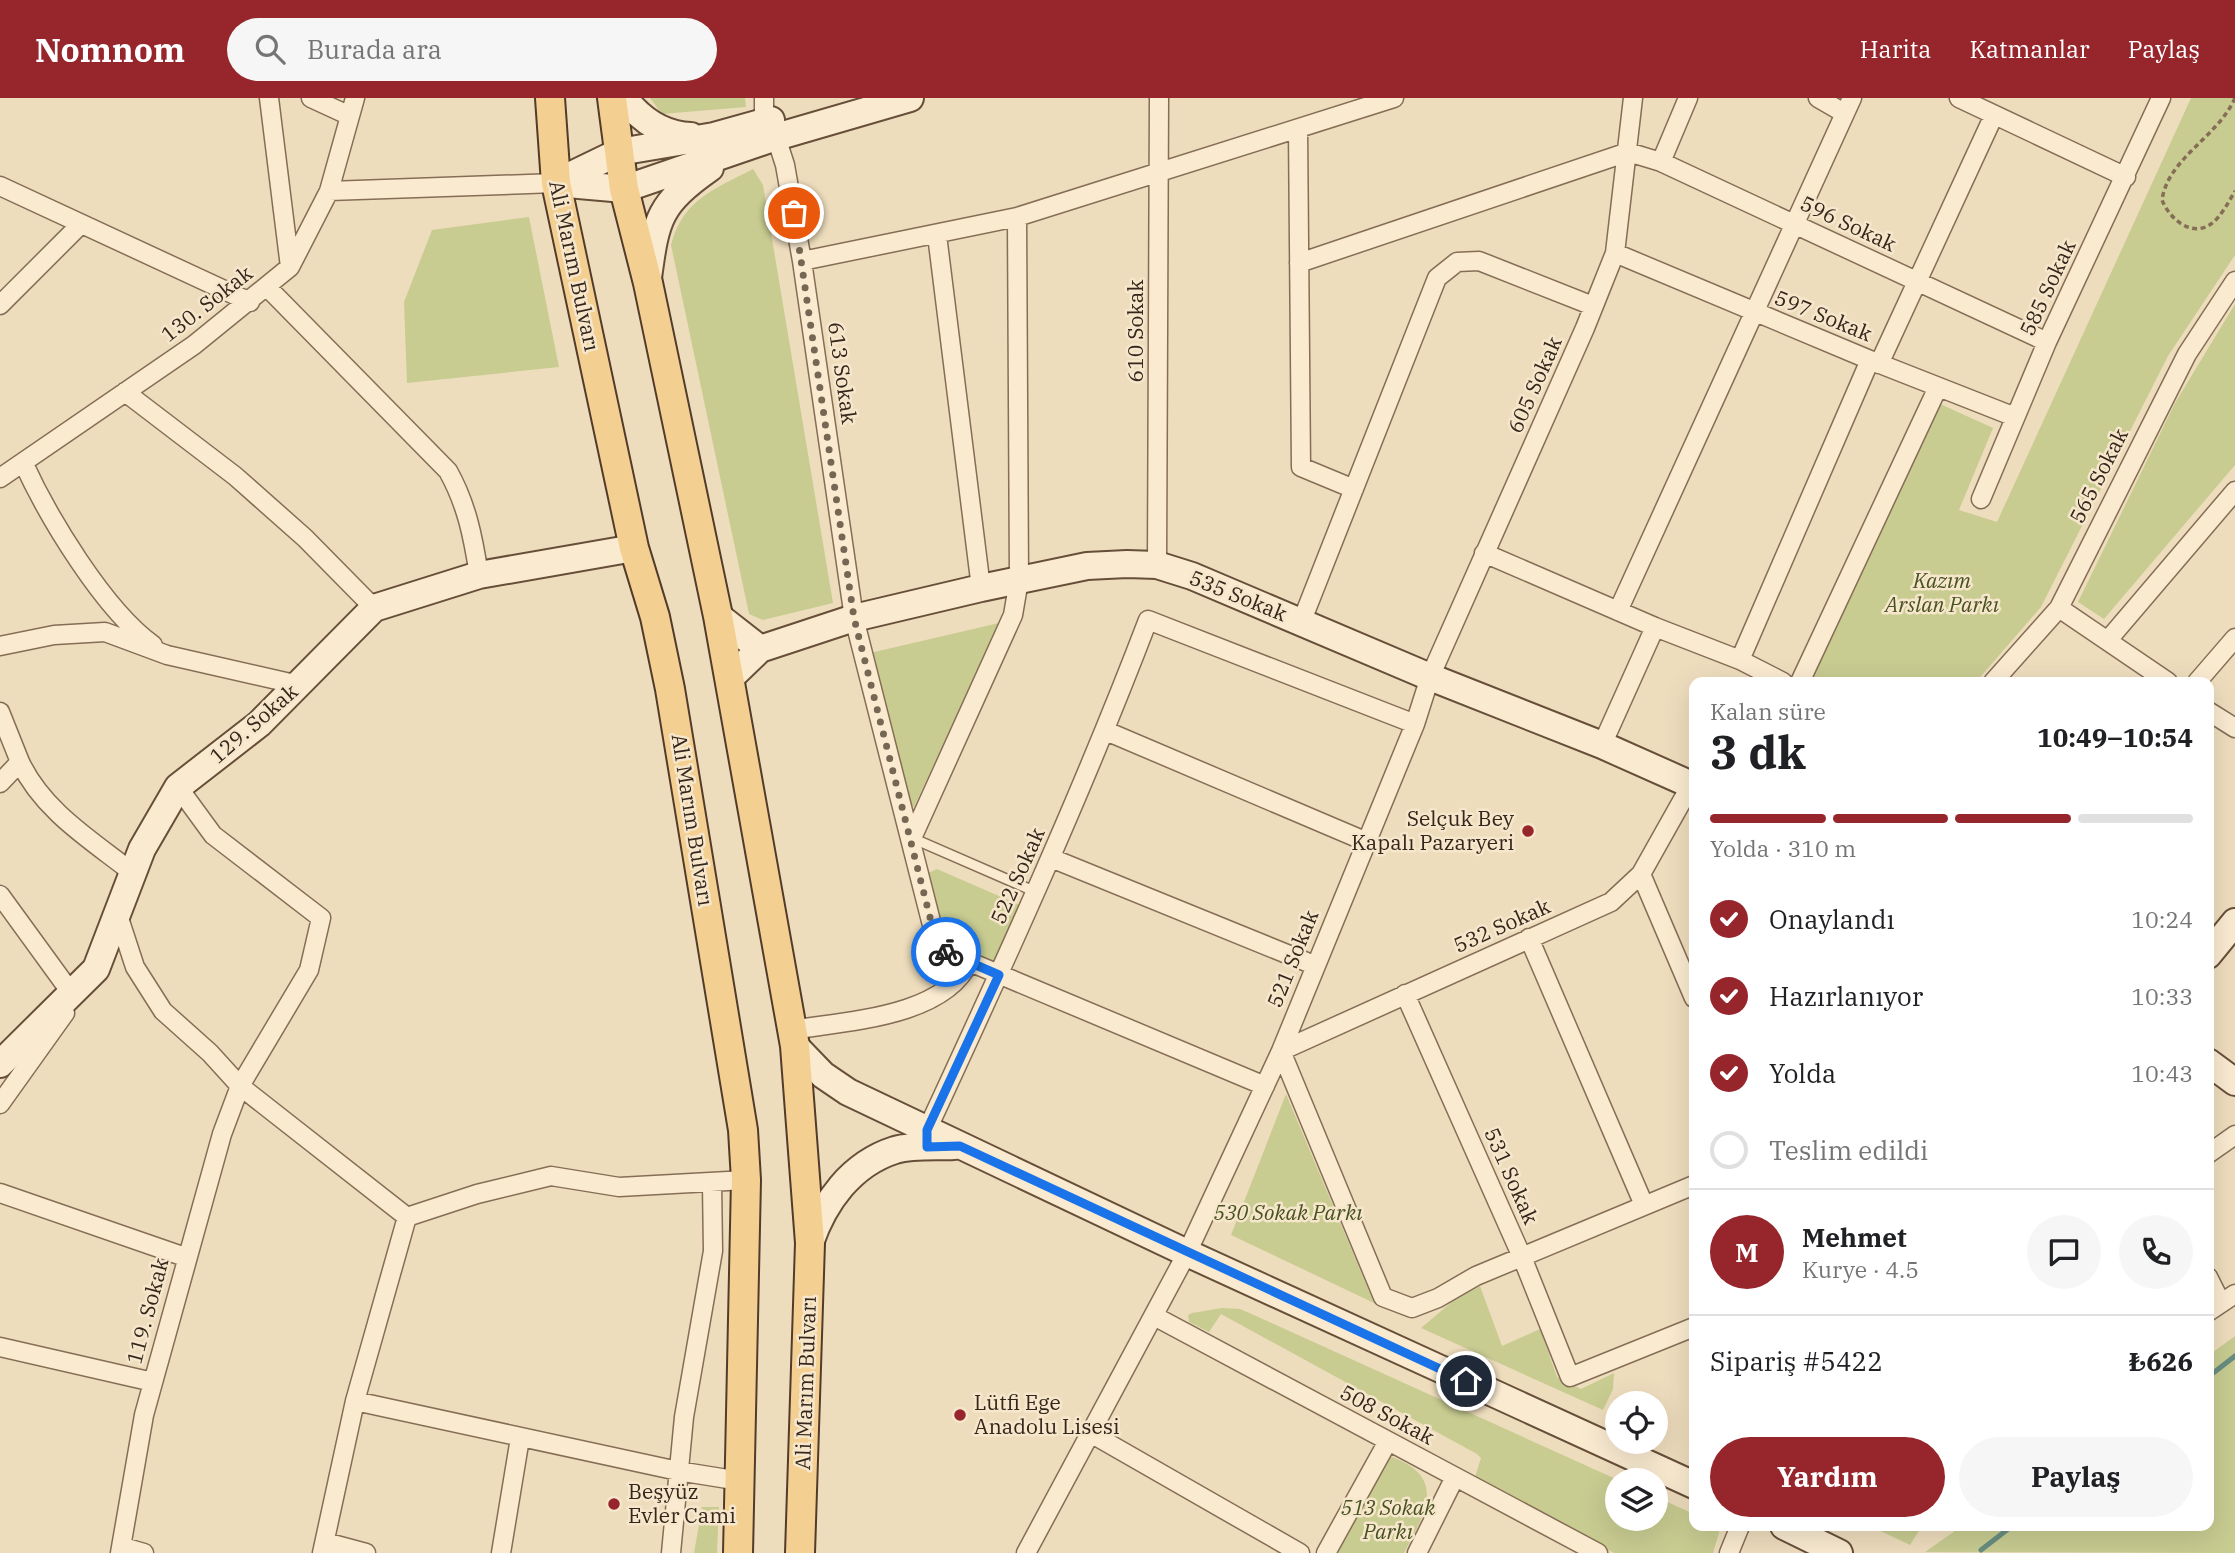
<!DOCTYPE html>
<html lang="tr">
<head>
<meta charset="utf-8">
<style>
  :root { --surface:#fff; --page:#f6f6f6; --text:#202124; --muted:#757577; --line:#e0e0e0; --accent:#96252c }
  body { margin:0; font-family:"IBM Plex Serif",serif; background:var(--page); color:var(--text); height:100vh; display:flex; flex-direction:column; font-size:26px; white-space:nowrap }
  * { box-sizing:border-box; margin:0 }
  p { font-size:23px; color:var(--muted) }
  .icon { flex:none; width:38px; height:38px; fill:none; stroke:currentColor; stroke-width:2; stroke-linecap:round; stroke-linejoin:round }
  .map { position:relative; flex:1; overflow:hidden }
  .panel { position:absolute; left:1689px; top:579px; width:525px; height:854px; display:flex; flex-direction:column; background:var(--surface); border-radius:14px; box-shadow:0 7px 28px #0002 }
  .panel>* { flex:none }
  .controls { position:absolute; left:1605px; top:1293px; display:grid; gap:14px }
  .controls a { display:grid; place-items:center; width:63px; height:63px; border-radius:50%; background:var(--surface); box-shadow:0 7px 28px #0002; font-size:35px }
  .pin { position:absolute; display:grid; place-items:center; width:60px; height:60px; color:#fff; margin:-30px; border:4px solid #fff; border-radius:50%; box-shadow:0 2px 7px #0007 }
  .courier { position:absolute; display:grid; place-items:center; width:70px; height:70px; margin:-35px; border:5px solid #1a73e8; border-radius:50%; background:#fff; color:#222; box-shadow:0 2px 9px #0007 }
  .overview em { font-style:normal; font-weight:700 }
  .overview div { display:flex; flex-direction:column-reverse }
  .overview { display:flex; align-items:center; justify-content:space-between; height:119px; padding:0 21px }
  h1 { font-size:46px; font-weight:700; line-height:52px }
  .bar { display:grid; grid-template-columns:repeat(4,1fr); gap:10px 7px; align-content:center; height:84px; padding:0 21px }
  .bar i { height:9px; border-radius:5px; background:var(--line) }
  .bar .active { background:var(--accent) }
  .bar p { grid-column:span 4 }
  .line { display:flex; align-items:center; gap:18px; padding:0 21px; border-top:2px solid var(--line) }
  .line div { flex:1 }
  .round { display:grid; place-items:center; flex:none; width:74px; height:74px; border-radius:37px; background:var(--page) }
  ol { padding:0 21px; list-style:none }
  li { display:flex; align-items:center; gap:21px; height:77px }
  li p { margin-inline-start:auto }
  li .icon { padding:7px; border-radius:50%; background:var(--accent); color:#fff; stroke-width:4 }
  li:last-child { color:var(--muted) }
  li i { width:38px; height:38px; border:4px solid var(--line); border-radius:50% }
  .action { display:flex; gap:14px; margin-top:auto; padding:14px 21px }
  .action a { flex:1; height:80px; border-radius:42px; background:var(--accent); color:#fff; font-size:28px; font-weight:700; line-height:80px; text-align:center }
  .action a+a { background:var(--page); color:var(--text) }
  header { display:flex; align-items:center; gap:42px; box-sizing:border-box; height:98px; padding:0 35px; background:var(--accent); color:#fff }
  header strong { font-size:33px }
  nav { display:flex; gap:38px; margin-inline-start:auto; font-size:24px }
  .search { width:490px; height:63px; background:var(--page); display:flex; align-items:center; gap:18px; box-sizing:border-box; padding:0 24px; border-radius:38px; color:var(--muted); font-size:26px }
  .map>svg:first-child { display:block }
  .green { fill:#c8cc91 }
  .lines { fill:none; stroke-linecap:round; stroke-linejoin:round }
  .stream { stroke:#688d81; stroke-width:5 }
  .lane-casing { stroke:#866d56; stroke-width:12 }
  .street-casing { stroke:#866d56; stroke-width:21 }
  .secondary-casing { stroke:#674e39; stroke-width:30 }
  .primary-casing { stroke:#533b2b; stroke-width:32 }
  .path { stroke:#866d56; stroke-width:3.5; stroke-dasharray:5 3.5; stroke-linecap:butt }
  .lane { stroke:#f9ead0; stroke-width:9 }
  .street { stroke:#f9ead0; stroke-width:18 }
  .secondary { stroke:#f9ead0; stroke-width:26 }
  .primary { stroke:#f3d092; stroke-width:28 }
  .done { stroke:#766654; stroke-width:7; stroke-dasharray:0 12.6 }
  .route { stroke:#1a73e8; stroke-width:9 }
  .poi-dot { fill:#96252c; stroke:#f6e7cc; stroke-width:2.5 }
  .labels { text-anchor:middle; stroke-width:5; stroke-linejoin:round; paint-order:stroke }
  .street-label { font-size:21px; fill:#35261b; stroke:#f6e7cc }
  .park-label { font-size:21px; font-style:italic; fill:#485221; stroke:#f6e7cc }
  .poi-label { font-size:21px; fill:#35261b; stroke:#f6e7cc; text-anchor:start }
</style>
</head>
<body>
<header>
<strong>Nomnom</strong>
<div class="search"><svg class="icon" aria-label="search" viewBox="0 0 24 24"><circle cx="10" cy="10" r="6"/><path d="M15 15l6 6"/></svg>Burada ara</div>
<nav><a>Harita</a><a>Katmanlar</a><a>Paylaş</a></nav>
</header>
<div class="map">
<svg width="2235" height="1455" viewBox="0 0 2235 1455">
  <rect width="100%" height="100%" fill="#eeddbd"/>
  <path class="green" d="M650,0h95l1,9 -84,7z
    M2191,0h44v157l-67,101 -127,251 -65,75h-167l129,-279 55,25 -34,82 38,12z
    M753,71l10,16 70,418 -70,17 -14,-6 -78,-369c12,-46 44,-56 82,-76z
    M529,119l30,150 -152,16 -3,-81 28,-72z
    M2235,206v161l-131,154 -26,-17 97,-199z
    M999,525l-85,184 -7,-4 -37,-150z
    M937,771l83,36 -30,63 -43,-20 -21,-74z
    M1286,996l88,209 -143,-68z
    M1480,1188l22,60 38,-17 17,48 24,12 33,-16 -1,16 -10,21 -182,-82 33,-28z
    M1222,1210l18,1 14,6 364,165 -1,39h39v-22l38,17v12h24l1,7 -6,20h-99l-140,-73 7,-22 -4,-4 -256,-140 -12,18 -20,-10 -1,-7 4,-2z
    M2235,1238v217l-310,-1 37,-26h246l1,-171z
    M1389,1358c59,20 37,57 15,97h-69z
    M702,1409h17l-2,46h-23z
    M1870,1428h52l-12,19z"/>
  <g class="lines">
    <path class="stream" d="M2208,1279l27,-21
      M1981,1452l31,-24"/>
    <g class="lane-casing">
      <path id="lane" d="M912,740l124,54"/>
    </g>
    <g class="street-casing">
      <path id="street" d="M269,0l21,169
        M311,0l37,17
        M764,0v24
        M1818,0l26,15
        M1959,0l167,79
        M1298,31l3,338 53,22
        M776,39l9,28 17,96 52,357 81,319 11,15 319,134
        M1661,64l27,-64
        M0,88l250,116
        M329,93l227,-8
        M937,137l44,353
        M1615,155l255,107 145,57
        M802,163l215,-44 377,-119
        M1299,165l329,-111 33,10 386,180
        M267,189l181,184c19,34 25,66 31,104
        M0,207l80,-80
        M1879,266l115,-249
        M125,294l110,84 70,62 69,70
        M23,364c25,55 81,148 130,183
        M0,380l194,-133 96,-78 39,-76 26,-93
        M1981,401l66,-157 114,-244
        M1484,455l171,74 85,33 43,22
        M1157,467l2,-467
        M2059,510l109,74
        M1618,513l234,-513
        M1301,525l136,-345 20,-16 22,-1 114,45
        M2108,542l127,-149
        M0,548l54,-11 51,-3 62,23 132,30
        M1740,562l130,-300
        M1800,584l138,-295
        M1993,584l66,-74 128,-254 48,-73
        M2197,584l38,-44
        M2208,613l27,17
        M0,614l20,50 -20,21
        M1106,633l261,111
        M1602,647l53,-118
        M20,664c23,49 71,78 113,111
        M1691,687l-50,89 -30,28 -330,149 102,246 29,11 26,-10 38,-22 218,-91
        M912,740l101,-223 6,-35 -2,-363
        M1051,760l263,107
        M1641,776l53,124
        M0,797l72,99
        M118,817l17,52 28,44 47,42 30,33 167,131 70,-23 74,-18 68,11 127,-7
        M1529,840l115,267
        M1405,896l117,263 48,120 124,-50
        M792,932c54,-9 152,-13 177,-68
        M0,1006l65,-91
        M927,1042v-10c78,-168 155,-337 221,-510l267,104
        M2208,1056l27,-19
        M0,1095l185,64
        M2208,1179l13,26
        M2208,1214l27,-18
        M1154,1218l444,237
        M0,1249l153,35
        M355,1303l323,70 62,10
        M1092,1336l208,119
        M325,1444l41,11
        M123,1449l21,6
        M120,1455l24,-138 78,-281 18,-48 69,-116 12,-52 -108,-83 -35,-48
        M322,1455l33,-152 52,-184
        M501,1455l19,-115
        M671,1455l13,-136 29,-166 -1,-67
        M1026,1455l161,-300 94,-202 134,-327 15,-47 155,-349 30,-75 18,-155
        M1326,1455l62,-112
        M1417,1455l38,-76
        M1729,1455l11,-27"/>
    </g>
    <g class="secondary-casing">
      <path id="secondary" d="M624,0c17,22 38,37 67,38
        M557,84l62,-30 95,-16 57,-16
        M556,85l68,6 152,-52 134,-39
        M648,180c8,-60 11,-74 62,-110
        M718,518l42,33
        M729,581l31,-30 94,-31 127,-30 106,-22 40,-2 30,1 35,11 238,101 172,68 92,41
        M2208,857l27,-33
        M795,948l28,29 25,17 339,161 507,232
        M2208,964l27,20
        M0,966l96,-95 46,-120 36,-62 81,-63 115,-116 105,-33 155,-27
        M810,1145c14,-41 41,-79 85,-93 18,-5 40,-3 59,-4
        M1784,1428l55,27"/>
    </g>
    <g class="primary-casing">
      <path id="primary" d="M550,0l6,85 78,365 21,69 15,72 73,441 3,50 -8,373
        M612,0l12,91 24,94 70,333 77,430 15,197 -10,310"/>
    </g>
    <path class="path" d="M2235,0c-17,39 -67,60 -73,102 7,18 29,38 49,24 10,-7 18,-23 24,-33"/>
    <use href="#lane" class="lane"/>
    <use href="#street" class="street"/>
    <use href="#secondary" class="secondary"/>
    <use href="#primary" class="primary"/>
  </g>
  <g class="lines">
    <path class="done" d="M794,115l60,405 81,319 11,15"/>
    <path class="route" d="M946,854l53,23 -72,155v17l33,-1 506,235"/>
  </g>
  <g class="poi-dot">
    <circle cx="1528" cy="733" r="7"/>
    <circle cx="960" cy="1317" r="7"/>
    <circle cx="614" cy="1406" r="7"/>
  </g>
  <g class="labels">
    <g class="street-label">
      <text transform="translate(1848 126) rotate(25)" y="7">596 Sokak</text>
      <text transform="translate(574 168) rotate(78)" y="7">Ali Marım Bulvarı</text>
      <text transform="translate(2048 190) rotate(-65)" y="7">585 Sokak</text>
      <text transform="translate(207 206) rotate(-38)" y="7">130. Sokak</text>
      <text transform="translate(1823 218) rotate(22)" y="7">597 Sokak</text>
      <text transform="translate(1136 233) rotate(-90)" y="7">610 Sokak</text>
      <text transform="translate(842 275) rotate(82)" y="7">613 Sokak</text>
      <text transform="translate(1535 287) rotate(-66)" y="7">605 Sokak</text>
      <text transform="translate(2099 378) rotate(-63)" y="7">565 Sokak</text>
      <text transform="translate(1238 498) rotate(22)" y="7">535 Sokak</text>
      <text transform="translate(254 626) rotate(-41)" y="7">129. Sokak</text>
      <text transform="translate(692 722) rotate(81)" y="7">Ali Marım Bulvarı</text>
      <text transform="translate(1018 778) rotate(-66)" y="7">522 Sokak</text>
      <text transform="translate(1502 828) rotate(-24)" y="7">532 Sokak</text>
      <text transform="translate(1293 861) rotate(-68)" y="7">521 Sokak</text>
      <text transform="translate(1511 1078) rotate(66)" y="7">531 Sokak</text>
      <text transform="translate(148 1213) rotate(-75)" y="7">119. Sokak</text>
      <text transform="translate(806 1285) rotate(-88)" y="7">Ali Marım Bulvarı</text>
      <text transform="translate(1387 1317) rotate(28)" y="7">508 Sokak</text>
    </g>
    <g class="park-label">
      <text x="1942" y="490">Kazım<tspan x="1942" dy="24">Arslan Parkı</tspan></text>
      <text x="1288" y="1122">530 Sokak Parkı</text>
      <text x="1388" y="1417">513 Sokak<tspan x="1388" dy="24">Parkı</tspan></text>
    </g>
    <g class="poi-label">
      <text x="1514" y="728" text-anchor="end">Selçuk Bey<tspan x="1514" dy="24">Kapalı Pazaryeri</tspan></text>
      <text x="974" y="1312">Lütfi Ege<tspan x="974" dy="24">Anadolu Lisesi</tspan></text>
      <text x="628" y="1401">Beşyüz<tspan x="628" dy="24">Evler Cami</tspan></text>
    </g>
  </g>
</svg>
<div class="controls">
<a><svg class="icon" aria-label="locate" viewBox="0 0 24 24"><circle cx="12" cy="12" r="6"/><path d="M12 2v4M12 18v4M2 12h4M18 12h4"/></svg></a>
<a><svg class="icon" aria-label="layers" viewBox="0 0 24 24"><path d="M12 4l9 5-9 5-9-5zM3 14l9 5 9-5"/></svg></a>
</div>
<div class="pin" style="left:794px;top:115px;background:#ea580c"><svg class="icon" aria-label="bag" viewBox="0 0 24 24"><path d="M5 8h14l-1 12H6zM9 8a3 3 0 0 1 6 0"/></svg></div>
<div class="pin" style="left:1466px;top:1283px;background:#1f2937"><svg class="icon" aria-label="home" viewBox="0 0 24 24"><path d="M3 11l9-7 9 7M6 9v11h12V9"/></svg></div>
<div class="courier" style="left:946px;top:854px"><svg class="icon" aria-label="bike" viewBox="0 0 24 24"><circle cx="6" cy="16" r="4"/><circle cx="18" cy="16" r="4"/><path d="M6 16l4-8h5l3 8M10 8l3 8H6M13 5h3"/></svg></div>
<section class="panel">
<div class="overview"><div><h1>3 dk</h1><p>Kalan süre</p></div><em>10:49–10:54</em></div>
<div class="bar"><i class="active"></i><i class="active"></i><i class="active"></i><i></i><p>Yolda · 310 m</p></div>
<ol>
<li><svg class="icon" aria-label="check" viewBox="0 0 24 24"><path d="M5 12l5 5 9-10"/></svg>Onaylandı<p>10:24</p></li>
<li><svg class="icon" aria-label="check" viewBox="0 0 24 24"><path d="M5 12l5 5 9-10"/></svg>Hazırlanıyor<p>10:33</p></li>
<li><svg class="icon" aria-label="check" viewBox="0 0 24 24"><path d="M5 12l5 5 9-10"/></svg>Yolda<p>10:43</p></li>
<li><i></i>Teslim edildi</li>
</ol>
<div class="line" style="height:126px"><b class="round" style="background:var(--accent);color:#fff">M</b><div><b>Mehmet</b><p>Kurye · 4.5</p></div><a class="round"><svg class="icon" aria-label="chat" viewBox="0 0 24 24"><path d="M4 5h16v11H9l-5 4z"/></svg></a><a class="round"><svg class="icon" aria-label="phone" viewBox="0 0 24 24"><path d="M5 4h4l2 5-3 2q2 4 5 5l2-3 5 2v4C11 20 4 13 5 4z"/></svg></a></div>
<div class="line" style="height:91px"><div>Sipariş #5422</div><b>₺626</b></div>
<div class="action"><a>Yardım</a><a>Paylaş</a></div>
</section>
</div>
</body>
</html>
